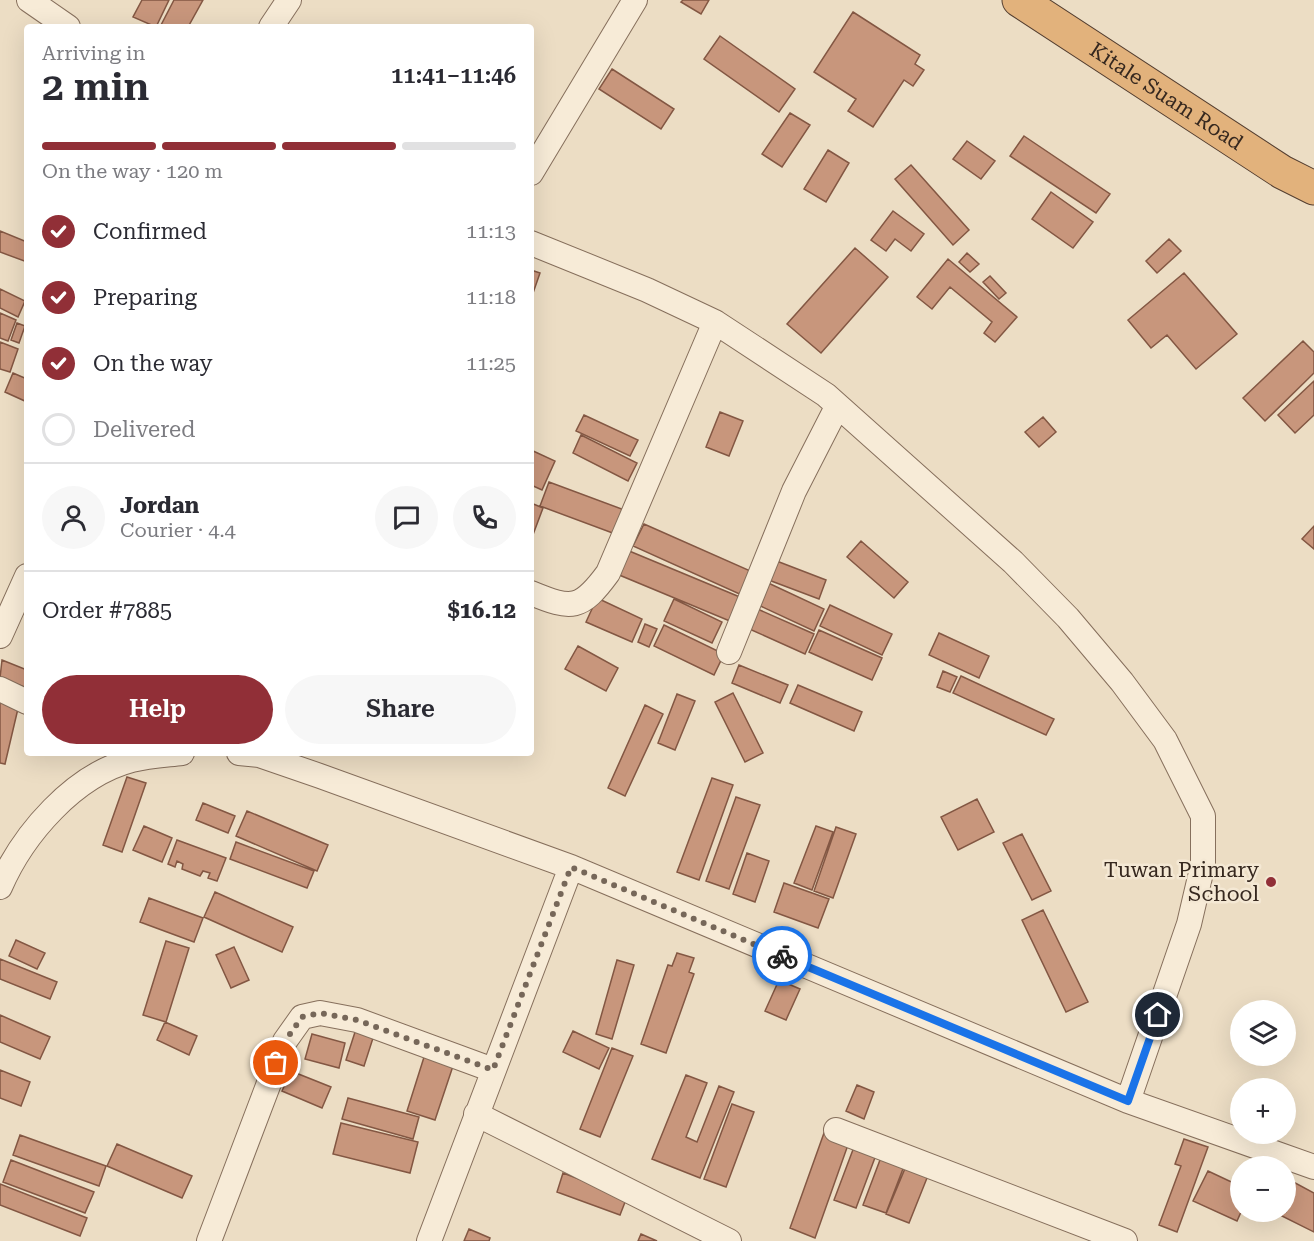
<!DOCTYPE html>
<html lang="en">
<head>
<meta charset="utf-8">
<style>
  :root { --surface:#fff; --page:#f7f7f7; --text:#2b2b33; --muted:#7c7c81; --line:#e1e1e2; --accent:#912f37 }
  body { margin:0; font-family:"Roboto Serif",serif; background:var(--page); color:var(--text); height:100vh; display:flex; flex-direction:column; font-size:22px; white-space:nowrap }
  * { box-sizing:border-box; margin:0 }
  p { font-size:20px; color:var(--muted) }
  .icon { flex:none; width:33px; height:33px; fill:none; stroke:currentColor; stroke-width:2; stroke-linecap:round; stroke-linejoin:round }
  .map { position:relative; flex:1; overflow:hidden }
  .side { position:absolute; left:24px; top:24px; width:510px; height:732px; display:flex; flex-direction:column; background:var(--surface); border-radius:6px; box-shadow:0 6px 24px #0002 }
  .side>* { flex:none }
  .tools { position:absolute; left:1230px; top:1000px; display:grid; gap:12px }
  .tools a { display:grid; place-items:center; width:66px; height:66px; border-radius:50%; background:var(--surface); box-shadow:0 6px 24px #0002; font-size:30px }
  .pin { position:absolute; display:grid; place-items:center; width:51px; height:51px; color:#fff; margin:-26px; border:3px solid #fff; border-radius:50%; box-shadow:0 2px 6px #0007 }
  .courier { position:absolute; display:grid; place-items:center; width:60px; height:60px; margin:-30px; border:4px solid #1a73e8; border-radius:50%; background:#fff; color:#222; box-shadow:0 2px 8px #0007 }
  .head em { font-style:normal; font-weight:600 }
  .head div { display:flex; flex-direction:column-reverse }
  .head { display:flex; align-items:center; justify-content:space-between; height:102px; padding:0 18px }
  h1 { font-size:39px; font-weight:600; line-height:45px }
  .bar { display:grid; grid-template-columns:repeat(4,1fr); gap:9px 6px; align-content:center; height:72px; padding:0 18px }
  .bar i { height:8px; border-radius:4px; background:var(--line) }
  .bar .active { background:var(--accent) }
  .bar p { grid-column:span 4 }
  .line { display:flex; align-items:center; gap:15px; padding:0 18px; border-top:2px solid var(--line) }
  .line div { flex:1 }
  .round { display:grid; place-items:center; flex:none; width:63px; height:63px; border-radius:32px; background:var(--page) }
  ol { padding:0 18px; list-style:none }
  li { display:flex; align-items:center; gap:18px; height:66px }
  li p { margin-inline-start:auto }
  li .icon { padding:6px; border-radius:50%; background:var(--accent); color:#fff; stroke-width:4 }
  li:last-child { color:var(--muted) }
  li i { width:33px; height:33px; border:3px solid var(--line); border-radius:50% }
  .cta { display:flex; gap:12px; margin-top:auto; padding:12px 18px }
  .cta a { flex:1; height:69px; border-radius:36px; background:var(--accent); color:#fff; font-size:24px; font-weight:600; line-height:69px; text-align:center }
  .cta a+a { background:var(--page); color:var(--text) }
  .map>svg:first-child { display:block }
  .building { fill:#c8967c; stroke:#835743; stroke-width:1.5 }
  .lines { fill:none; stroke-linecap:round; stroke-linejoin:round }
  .minor-casing { stroke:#866f5c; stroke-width:26 }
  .trunk-casing { stroke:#543e30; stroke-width:35 }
  .minor { stroke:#f7ebd7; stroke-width:24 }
  .trunk { stroke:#e2b27c; stroke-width:33 }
  .done { stroke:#766759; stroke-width:6; stroke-dasharray:0 10.8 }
  .route { stroke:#1a73e8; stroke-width:8 }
  .poi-dot { fill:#912f37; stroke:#f4e8d4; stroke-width:2 }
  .labels { text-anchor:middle; stroke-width:5; stroke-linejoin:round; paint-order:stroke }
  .street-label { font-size:21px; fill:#36281f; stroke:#f4e8d4 }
  .poi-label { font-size:21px; fill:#36281f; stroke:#f4e8d4; text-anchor:end }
</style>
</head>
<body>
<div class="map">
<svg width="1314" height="1241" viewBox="0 0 1314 1241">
  <rect width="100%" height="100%" fill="#ecddc4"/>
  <path class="building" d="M142,0h27l-13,27 -23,-10z
    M174,0h29l-15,27h-28z
    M683,0h26l-8,14 -20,-12z
    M853,12l67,43 -5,9 9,6 -11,16 -9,-6 -31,47 -25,-16 8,-12 -42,-27z
    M720,36l75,53 -16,23 -75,-53z
    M612,69l62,40 -13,20 -62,-40z
    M790,113l20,12 -28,42 -20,-13z
    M1024,136l86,58 -14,19 -86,-57z
    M967,141l28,20 -14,18 -28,-20z
    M828,150l21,13 -23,39 -22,-13z
    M911,165l58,65 -16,15 -58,-66z
    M1051,192l42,30 -20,26 -41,-29z
    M893,211l31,23 -13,17 -16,-12 -9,12 -15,-11z
    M0,231l27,11v20l-27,-10z
    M1169,239l12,12 -24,22 -11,-12z
    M855,248l33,29 -67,76 -34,-29z
    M967,253l12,11 -9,8 -11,-10z
    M948,259l69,58 -22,25 -11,-9 8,-11 -42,-35 -18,22 -15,-12z
    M531,270l9,3 -8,23h-1z
    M1184,273l53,61 -41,35 -29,-34 -16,13 -23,-28z
    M990,276l16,17 -7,6 -16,-17z
    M0,289l25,12 -7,16 -18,-9z
    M0,313l16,7 -8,21 -8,-3z
    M17,323l8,3 -6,17 -8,-3z
    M1303,341l11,11v21l-49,48 -22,-23z
    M0,342l18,7 -8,23 -10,-3z
    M13,373l14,6v23l-22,-10z
    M1314,381v34l-19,18 -17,-18z
    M720,412l23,9 -14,35 -23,-9z
    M584,415l54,25 -8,16 -54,-25z
    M1043,417l13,15 -17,15 -14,-15z
    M581,435l56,28 -9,18 -55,-28z
    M531,450l24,11 -13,29 -11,-5z
    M549,482l78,29 -9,24 -78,-29z
    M531,503l12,5 -12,32z
    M644,524l111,49 -11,23 -111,-50z
    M1314,526v23l-12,-10z
    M861,541l47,41 -14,16 -47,-41z
    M622,548l125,52 -10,24 -125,-52z
    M774,560l52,20 -7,19 -53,-20z
    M764,581l60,28 -10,22 -60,-28z
    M597,598l45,21 -10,23 -46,-20z
    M674,599l48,23 -10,21 -48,-22z
    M830,605l62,29 -10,21 -62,-29z
    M753,607l61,27 -9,20 -60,-27z
    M645,624l12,5 -8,18 -11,-5z
    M664,625l60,29 -10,21 -60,-29z
    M819,630l63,28 -10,22 -63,-28z
    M939,633l50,23 -10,22 -50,-23z
    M578,646l40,22 -12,23 -41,-22z
    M2,660l25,10v18l-27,-10z
    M739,665l49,20 -8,18 -48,-20z
    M943,671l14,6 -7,15 -13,-5z
    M961,676l93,43 -8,16 -93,-42z
    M798,685l64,27 -8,19 -64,-28z
    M733,693l30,60 -18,9 -30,-60z
    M677,694l18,7 -20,49 -17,-7z
    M0,696l20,4 -15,64 -5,-1z
    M645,705l18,9 -38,82 -17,-8z
    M127,777l19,6 -24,69 -19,-7z
    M712,778l21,7 -34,95 -22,-8z
    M736,797l24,8 -31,84 -23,-8z
    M977,799l17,33 -36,18 -17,-33z
    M203,803l32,13 -7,17 -32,-13z
    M247,811l81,34 -11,26 -81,-35z
    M144,826l28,12 -10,24 -29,-12z
    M816,826l17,6 -21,58 -18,-7z
    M836,827l20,7 -23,64 -19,-7z
    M1022,834l29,57 -19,9 -29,-57z
    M177,840l49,18 -9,23 -9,-3 2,-5 -7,-2 -3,5 -18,-7 1,-5 -6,-3 -2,6 -7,-3z
    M236,842l78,29 -7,17 -77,-29z
    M747,853l22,8 -14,41 -22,-8z
    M784,883l45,16 -11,29 -44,-16z
    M215,892l78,35 -11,25 -78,-35z
    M149,898l54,20 -9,24 -54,-20z
    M1043,910l45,92 -22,10 -44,-92z
    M16,940l29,13 -8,16 -28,-13z
    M166,941l23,7 -23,74 -23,-7z
    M234,947l15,33 -18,8 -15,-33z
    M677,953l17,5 -5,14 5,2 -28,79 -25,-9 27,-79 4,1z
    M0,959l57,23 -7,17 -50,-20z
    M617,960l17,5 -22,74 -16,-5z
    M779,980l21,9 -14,31 -21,-9z
    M0,1015l50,22 -10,22 -40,-17z
    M165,1022l32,14 -8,19 -32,-15z
    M356,1029l18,6 -10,31 -18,-6z
    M573,1031l36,17 -10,21 -36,-17z
    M312,1034l33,9 -6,25 -34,-9z
    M612,1048l21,8 -33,81 -20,-8z
    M425,1054l29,9 -19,57 -28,-9z
    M0,1070l30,12 -9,24 -21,-8z
    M291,1071l40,16 -9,21 -40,-17z
    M686,1075l21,8 -21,54 11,5 22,-56 15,6 -34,86 -48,-19z
    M857,1085l17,7 -10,27 -18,-8z
    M348,1098l71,19 -6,22 -71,-20z
    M732,1104l22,8 -28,75 -22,-8z
    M341,1123l77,19 -8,31 -77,-19z
    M824,1133l25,9 -34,96 -25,-10z
    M20,1135l86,31 -7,20 -86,-31z
    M1184,1139l24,8 -31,85 -18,-7 22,-59 -6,-2z
    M117,1144l75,32 -10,22 -75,-32z
    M854,1147l22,8 -20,53 -22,-8z
    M883,1152l23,9 -20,52 -23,-8z
    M909,1159l22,9 -22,55 -23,-9z
    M11,1160l83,32 -9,21 -82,-31z
    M1208,1171l32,15 1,26 -4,9 -44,-20z
    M563,1173l64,24 -7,18 -63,-23z
    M1286,1178l28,15v39l-40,-20h12z
    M0,1184l87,34 -7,18 -80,-31z
    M469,1229l21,9 -1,3h-25z
    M641,1234l16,7h-19z"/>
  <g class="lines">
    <g class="minor-casing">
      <path id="minor" d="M29,0l39,27
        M271,27l18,-27
        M531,173l104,-173
        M531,243l116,47 68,32 111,73 187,167 55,56 54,64 43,58 38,76v48l-14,60 -61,177
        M531,593c41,17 50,17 77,-20l107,-251
        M0,636l27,-60
        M729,652l65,-161 43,-84
        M0,689l27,13
        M239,753l20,2 61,21 251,91 557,234 186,66
        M0,887c23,-53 74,-112 132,-127 16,-4 33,-5 50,-7
        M476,1114l253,127
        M836,1130l289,111
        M209,1241l76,-200 17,-24 18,-4 37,7 136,50
        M429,1241l142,-374"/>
    </g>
    <g class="trunk-casing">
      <g id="trunk">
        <path id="s1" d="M1019,0l263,172 32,16"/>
      </g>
    </g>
    <use href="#minor" class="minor"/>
    <use href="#trunk" class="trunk"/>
  </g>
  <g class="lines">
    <path class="done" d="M276,1063l9,-22 17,-24 18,-4 37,7 136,50 78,-203 211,89"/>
    <path class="route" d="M782,956l346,145 30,-86"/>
  </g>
  <circle class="poi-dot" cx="1271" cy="882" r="6"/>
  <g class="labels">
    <g class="street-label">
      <text dy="7" stroke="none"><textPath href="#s1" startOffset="176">Kitale Suam Road</textPath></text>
    </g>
    <g class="poi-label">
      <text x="1259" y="877">Tuwan Primary<tspan x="1259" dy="24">School</tspan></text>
    </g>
  </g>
</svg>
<div class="tools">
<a><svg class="icon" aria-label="layers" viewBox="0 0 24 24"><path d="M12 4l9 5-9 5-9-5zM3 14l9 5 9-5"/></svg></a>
<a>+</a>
<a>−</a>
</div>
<div class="pin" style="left:276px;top:1063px;background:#ea580c"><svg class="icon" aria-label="bag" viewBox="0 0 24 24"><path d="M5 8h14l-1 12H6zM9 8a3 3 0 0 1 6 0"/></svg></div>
<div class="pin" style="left:1158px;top:1015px;background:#1f2937"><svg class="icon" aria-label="home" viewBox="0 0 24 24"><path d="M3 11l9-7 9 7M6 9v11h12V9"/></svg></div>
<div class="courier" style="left:782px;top:956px"><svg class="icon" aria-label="bike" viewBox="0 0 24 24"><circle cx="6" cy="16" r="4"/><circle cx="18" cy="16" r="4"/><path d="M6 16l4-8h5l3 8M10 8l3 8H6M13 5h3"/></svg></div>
<section class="side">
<div class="head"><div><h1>2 min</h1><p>Arriving in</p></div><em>11:41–11:46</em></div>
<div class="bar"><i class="active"></i><i class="active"></i><i class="active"></i><i></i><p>On the way · 120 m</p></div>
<ol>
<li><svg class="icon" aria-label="check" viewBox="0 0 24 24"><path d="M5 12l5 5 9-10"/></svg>Confirmed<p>11:13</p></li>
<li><svg class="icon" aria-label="check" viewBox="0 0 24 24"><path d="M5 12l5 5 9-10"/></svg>Preparing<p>11:18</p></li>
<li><svg class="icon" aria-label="check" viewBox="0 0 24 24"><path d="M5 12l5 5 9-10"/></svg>On the way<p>11:25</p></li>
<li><i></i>Delivered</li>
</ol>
<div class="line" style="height:108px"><a class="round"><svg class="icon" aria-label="person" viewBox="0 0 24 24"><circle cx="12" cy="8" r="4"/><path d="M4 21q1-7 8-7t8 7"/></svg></a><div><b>Jordan</b><p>Courier · 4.4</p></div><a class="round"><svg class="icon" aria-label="chat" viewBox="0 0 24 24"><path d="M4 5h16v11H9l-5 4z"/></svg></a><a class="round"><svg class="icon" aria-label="phone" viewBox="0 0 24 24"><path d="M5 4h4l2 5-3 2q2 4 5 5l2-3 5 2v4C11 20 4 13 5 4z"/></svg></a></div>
<div class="line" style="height:78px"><div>Order #7885</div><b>$16.12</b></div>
<div class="cta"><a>Help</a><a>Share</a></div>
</section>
</div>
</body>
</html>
